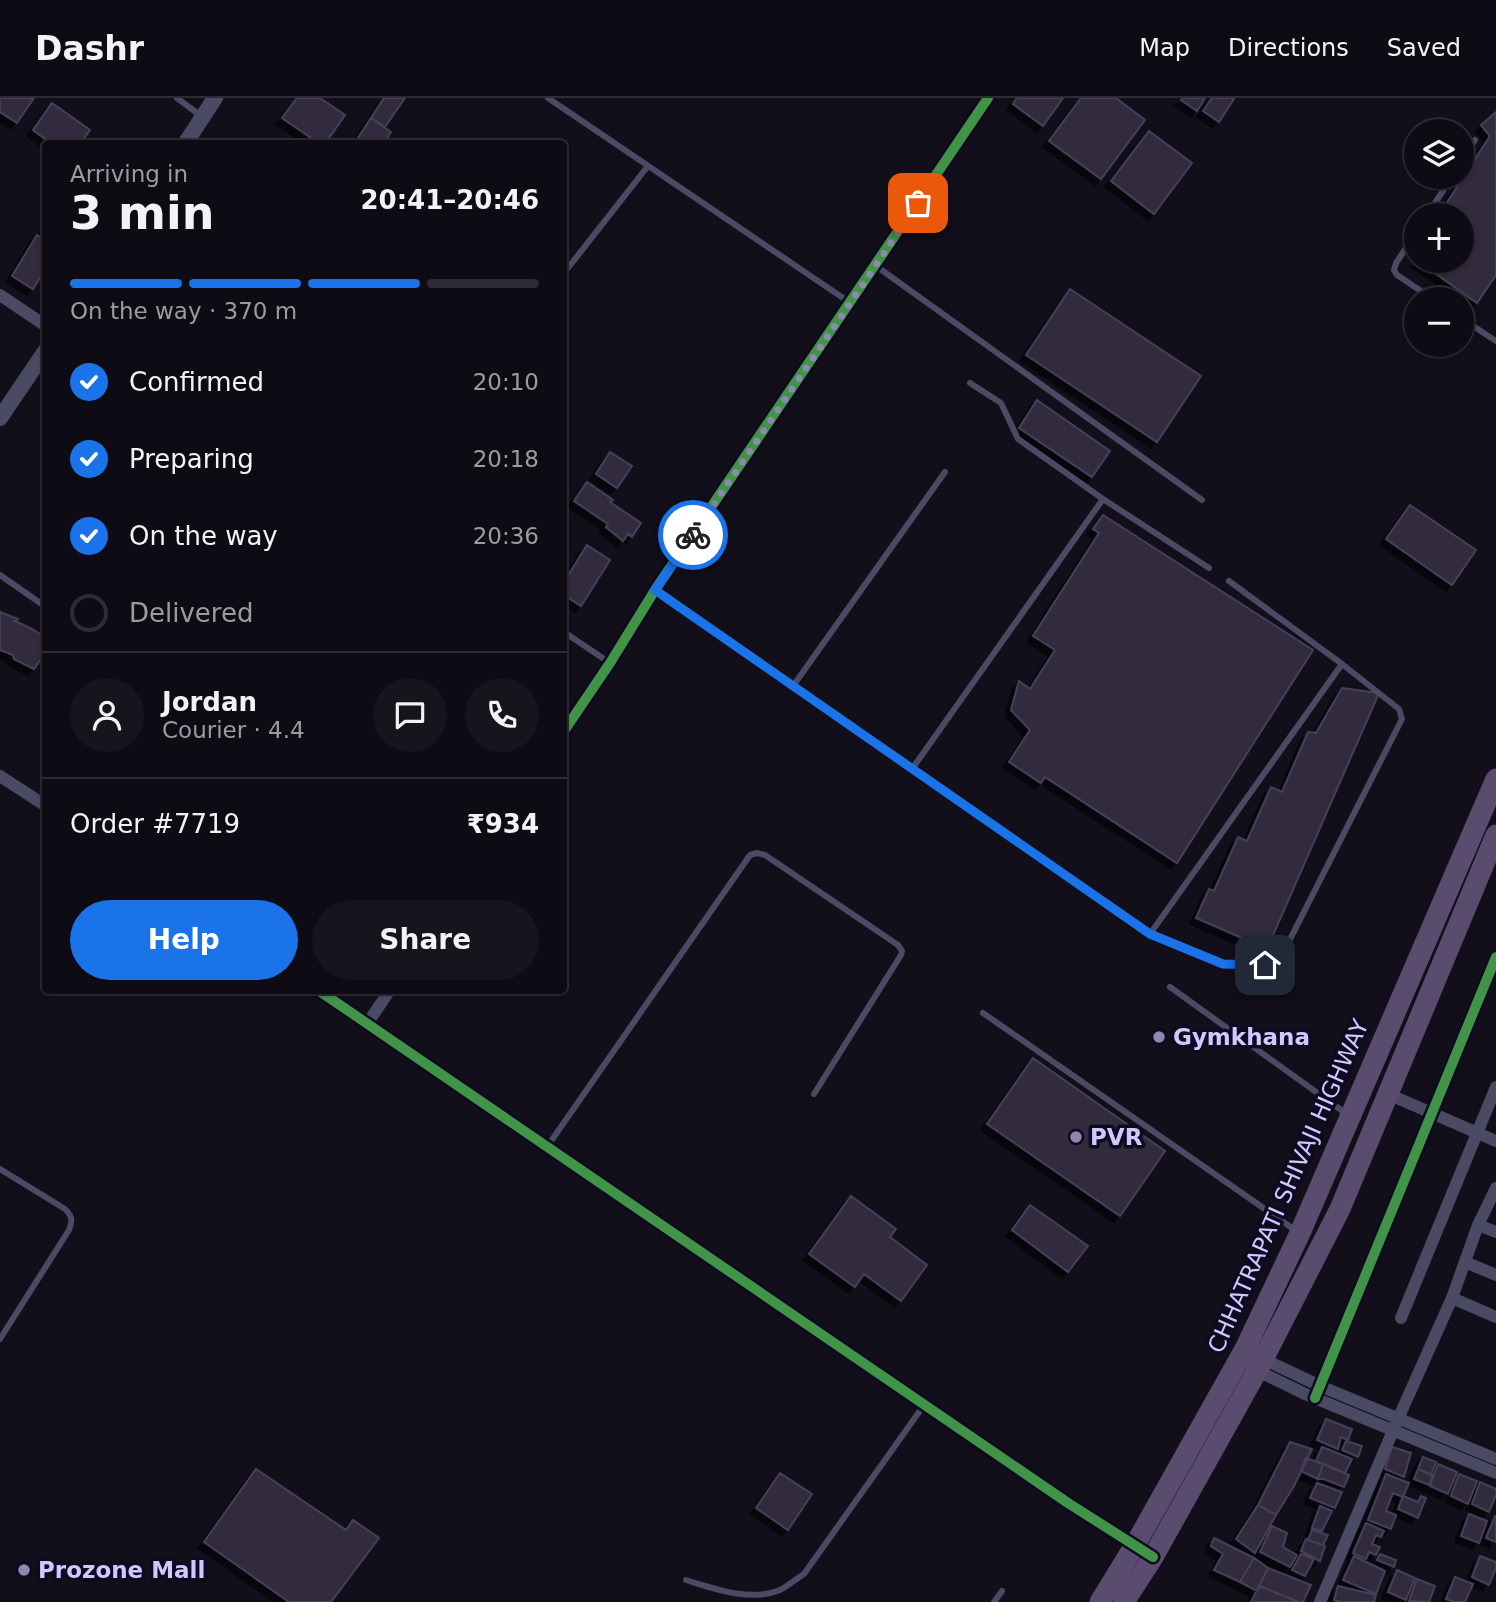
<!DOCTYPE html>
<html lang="en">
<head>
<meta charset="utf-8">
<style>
  :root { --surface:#0e0b14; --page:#17141d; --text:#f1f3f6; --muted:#9b9ba0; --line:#2e2b34; --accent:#1a73e8 }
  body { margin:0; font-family:"DejaVu Sans",sans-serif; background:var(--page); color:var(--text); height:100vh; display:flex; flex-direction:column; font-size:26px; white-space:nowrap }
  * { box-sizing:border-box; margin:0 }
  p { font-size:23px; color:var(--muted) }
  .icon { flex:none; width:38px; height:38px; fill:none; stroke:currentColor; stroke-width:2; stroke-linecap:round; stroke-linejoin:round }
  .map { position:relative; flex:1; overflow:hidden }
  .side { position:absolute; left:42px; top:42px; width:525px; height:854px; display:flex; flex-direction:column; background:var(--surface); border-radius:7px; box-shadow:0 2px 5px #0004,0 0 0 2px var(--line) }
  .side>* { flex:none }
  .fabs { position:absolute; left:1404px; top:21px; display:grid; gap:14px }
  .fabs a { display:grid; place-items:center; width:70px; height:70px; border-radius:50%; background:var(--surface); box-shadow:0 2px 5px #0004,0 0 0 2px var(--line); font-size:35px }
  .pin { position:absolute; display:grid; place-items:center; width:60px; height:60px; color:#fff; margin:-30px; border-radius:14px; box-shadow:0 4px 10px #0006 }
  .courier { position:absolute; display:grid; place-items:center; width:70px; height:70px; margin:-35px; border:5px solid #1a73e8; border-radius:50%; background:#fff; color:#222; box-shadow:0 2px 9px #0007 }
  .overview em { font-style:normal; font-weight:600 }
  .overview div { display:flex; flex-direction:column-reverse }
  .overview { display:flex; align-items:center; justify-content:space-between; height:119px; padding:0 28px }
  h1 { font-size:46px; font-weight:600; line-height:52px }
  .bar { display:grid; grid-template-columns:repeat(4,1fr); gap:10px 7px; align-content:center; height:84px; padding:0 28px }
  .bar i { height:9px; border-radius:5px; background:var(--line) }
  .bar .on { background:var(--accent) }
  .bar p { grid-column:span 4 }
  .line { display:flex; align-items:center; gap:18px; padding:0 28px; border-top:2px solid var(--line) }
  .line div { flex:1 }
  .round { display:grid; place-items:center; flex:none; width:74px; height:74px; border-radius:37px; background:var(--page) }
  ol { padding:0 28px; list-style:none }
  li { display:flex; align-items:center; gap:21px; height:77px }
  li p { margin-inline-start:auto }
  li .icon { padding:7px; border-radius:50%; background:var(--accent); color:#fff; stroke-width:4 }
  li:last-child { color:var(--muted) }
  li i { width:38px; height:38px; border:4px solid var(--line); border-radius:50% }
  .button { display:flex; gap:14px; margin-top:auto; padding:14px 28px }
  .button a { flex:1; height:80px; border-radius:42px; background:var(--accent); color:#fff; font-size:28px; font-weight:600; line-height:80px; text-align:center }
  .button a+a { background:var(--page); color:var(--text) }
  header { display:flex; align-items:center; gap:42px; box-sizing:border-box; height:98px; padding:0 35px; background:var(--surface); border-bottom:2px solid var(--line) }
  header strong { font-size:33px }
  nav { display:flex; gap:38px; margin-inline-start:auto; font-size:24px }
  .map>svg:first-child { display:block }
  .building { fill:#302c3e; stroke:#45405a; stroke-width:2; filter:url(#shadow) }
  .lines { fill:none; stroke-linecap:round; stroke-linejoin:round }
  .service { stroke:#4b4a64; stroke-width:6 }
  .minor { stroke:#4b4a64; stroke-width:12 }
  .tertiary { stroke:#4b4a64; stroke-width:16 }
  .primary { stroke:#594c6e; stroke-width:21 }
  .cycleway-casing { stroke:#0e0a20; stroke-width:15 }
  .cycleway { stroke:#419447; stroke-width:10 }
  .done { stroke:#8e88af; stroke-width:7; stroke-dasharray:0 12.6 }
  .route { stroke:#1a73e8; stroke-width:9 }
  .poi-dot { fill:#8e88af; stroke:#0e0a20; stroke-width:2.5 }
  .labels { text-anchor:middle; stroke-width:7; stroke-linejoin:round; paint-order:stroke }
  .poi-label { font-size:23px; font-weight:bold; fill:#d0c9ff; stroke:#0e0a20; text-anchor:start }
  .street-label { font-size:23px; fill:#d0c9ff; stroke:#0e0a20 }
</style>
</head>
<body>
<header>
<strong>Dashr</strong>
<nav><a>Map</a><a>Directions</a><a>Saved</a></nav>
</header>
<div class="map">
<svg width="1496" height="1504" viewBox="0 0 1496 1504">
  <defs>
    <filter id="shadow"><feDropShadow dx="-6" dy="6" stdDeviation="0" flood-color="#0009"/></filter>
  </defs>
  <rect width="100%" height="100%" fill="#120f1b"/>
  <path class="building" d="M0,0h34l-17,25 -17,-11z
    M297,0h23l25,17 -20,29h-5l-38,-26z
    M384,0h21l-20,29 -14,-9z
    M1017,0h46l-20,28 -30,-22z
    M1081,0h35l29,22 -44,59 -52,-38z
    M1182,0h23l-8,13 -16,-11z
    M1212,0h20l2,1 -15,23 -16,-11z
    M52,5l38,27 -10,14h-28l-19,-14z
    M1496,14v163l-19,28 -59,-42h43v-46h-22l51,-79 -9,-11z
    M371,20l20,14 -8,12h-29z
    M1149,33l43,32 -38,51 -43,-33z
    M37,137l9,5v28l-13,21 -21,-13z
    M1070,191l131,87 -44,66 -131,-87z
    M1037,302l73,51 -18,26 -73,-49z
    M610,354l22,14 -15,22 -21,-14z
    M587,384l26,18 -3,2 31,21 -9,14 -4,-3 -5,7 -17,-14 2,-3 -34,-23z
    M1410,407l66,45 -24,35 -66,-46z
    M1103,417l210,135 -136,213 -132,-86 -4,6 -32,-21 21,-32 -19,-20 8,-29 11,8 25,-39 -22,-14 66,-103 -6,-4z
    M587,447l23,15 -29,46 -17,-11v-13z
    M0,514l18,7 -3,2 17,8 14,9v14l-12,17 -20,-10 -1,-4 -13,-5z
    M1342,590l37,5 -112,256 -71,-31 13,-29 5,2 24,-54 9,4 24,-54 11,5 26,-60 8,1z
    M1033,960l132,93 -45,65 -133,-92z
    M851,1098l45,33 -6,8 37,28 -26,36 -37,-27 -9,13 -46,-33z
    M1030,1107l58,41 -20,26 -56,-42z
    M1326,1321l26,10 -4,11 -7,-3 -3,12 -21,-9z
    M1346,1343l16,5 -4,11 -16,-7z
    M1290,1344l22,7 -18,37 -18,29 -18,-10z
    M1322,1349l30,12 -7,14 -29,-12z
    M1392,1349l19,6 -7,24 -19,-8z
    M1423,1359l13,5 -5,13 -13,-6z
    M1306,1360l17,6 -5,15 -17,-8z
    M1323,1366l26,11 -5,12 -20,-8h-6z
    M1438,1366l19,8 -9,22 -18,-8z
    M256,1371l90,61 7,-10 26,18 -48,64h-42l-85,-60z
    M1418,1371l15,6 -4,10 -15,-6z
    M780,1375l32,21 -24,36 -32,-22z
    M1386,1376l23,9 -6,14 -10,-4 -7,18 10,4 -5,14 -23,-9z
    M1459,1376l18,7 -9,23 -17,-8z
    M1480,1384l16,7v6l-7,17 -17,-8z
    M1317,1385l25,9 -7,16 -25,-10z
    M1403,1398l15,6 3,-6 5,2 -8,20 -20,-9z
    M1258,1407l18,10 -21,38 -19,-14z
    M1320,1408l12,5 -10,20 -10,-3z
    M1469,1416l18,7 -8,22 -18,-7z
    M1495,1418l1,1v25l-10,-4z
    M1366,1425l18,8 -3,6 -5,-2 -4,9 8,3 -4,8 -7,-3 -3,7 -13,-6z
    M1272,1428l15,7 -4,14 14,8 -7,12 -30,-15z
    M1312,1432l16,5 -5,10 -15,-5z
    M1214,1440l40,20 -14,24 -26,-12 9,-16 -12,-8z
    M1306,1441l19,7 -5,15 -19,-10z
    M1301,1456l13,5 -9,17 -13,-6z
    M1380,1456l16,6 -2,7 -17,-7z
    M1354,1458l31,15 -9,23 -33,-14z
    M1480,1458l16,6v6l-7,17 -17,-8z
    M1254,1460l14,10 -11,23 -17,-9z
    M1268,1470l43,17 -8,17h-4l-40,-16z
    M1397,1472l18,8 -9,22 -18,-8z
    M1455,1479l18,7 -8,18h-11l-8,-3z
    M1417,1481l18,7 -6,16 -20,-1z
    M1259,1488l40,16h-48z
    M1338,1488l38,9 -2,7h-33l-7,-2z"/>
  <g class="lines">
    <path class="service" d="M177,0l24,18
      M548,0l301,204
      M1461,64l14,-22
      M1427,117l25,-38
      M1416,135l-20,30 -2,7 3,5 36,24
      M876,168l326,234
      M564,175l84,-107
      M1461,220l35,23
      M970,285l31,20 17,36 85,60 106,69
      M0,477l46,32
      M655,492l257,179 238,165 73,30 42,1 16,-8 121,-238 -3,-10 -57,-45
      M564,534l46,31
      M793,588l152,-214
      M912,671l191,-270
      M1150,836l192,-270 -113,-83
      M1170,889l178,128
      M983,915l312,217
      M547,1049l203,-292 7,-2 8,2 133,90 4,6 -1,4 -87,139
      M0,1071l65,40c7,7 8,11 4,21l-69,109
      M686,1482c29,9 65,22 94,10 8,-4 16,-11 24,-16l120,-169
      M994,1504l8,-11"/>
    <path class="minor" d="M0,197l46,31
      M564,633l46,-68 45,-73 333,-492
      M0,678l46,30
      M318,892l750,513 72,46
      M367,926l23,-34
      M1388,996l108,47
      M1478,1127l18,7
      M1465,1164l31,13
      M1452,1200l44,19
      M1401,1220l95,-231
      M1257,1258l63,30 176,73
      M1252,1270l53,26 191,79
      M1315,1300l181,-441
      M1320,1504l78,-183 54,-121 26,-73 18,-37"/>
    <path class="tertiary" d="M185,46l30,-46
      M0,320l46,-68"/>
    <path class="primary" d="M1100,1504l35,-57 110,-196 55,-116 196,-454
      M1124,1504l29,-45 104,-186 83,-162 156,-374"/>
    <g class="cycleway-casing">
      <path id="cycleway" d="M564,633l46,-68 45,-73 333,-492
        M318,892l750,513 85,54
        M1315,1300l181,-441"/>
    </g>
    <use href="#cycleway" class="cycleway"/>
  </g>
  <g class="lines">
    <path class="done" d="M693,437l225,-332"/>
    <path class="route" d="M693,437l-38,55 495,344 73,30 42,1"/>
  </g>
  <g class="poi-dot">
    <circle cx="1159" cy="939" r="7"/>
    <circle cx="1076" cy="1039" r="7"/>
    <circle cx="24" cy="1472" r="7"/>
  </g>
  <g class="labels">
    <g class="poi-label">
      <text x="1173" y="947">Gymkhana</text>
      <text x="1090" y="1047">PVR</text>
      <text x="38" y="1480">Prozone Mall</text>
    </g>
    <g class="street-label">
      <text transform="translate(1288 1088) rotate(-66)" y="8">CHHATRAPATI SHIVAJI HIGHWAY</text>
    </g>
  </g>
</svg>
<div class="fabs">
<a><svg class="icon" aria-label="layers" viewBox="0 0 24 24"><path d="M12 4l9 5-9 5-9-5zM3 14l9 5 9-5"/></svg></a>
<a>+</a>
<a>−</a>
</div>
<div class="pin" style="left:918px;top:105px;background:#ea580c"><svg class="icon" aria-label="bag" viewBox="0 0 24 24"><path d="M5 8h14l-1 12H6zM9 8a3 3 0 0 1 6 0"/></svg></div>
<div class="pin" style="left:1265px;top:867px;background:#1f2937"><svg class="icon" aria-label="home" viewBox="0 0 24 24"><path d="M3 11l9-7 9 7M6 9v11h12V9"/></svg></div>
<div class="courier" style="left:693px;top:437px"><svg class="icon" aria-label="bike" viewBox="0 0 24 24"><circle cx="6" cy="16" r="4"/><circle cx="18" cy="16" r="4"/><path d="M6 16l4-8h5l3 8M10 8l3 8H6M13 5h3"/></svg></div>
<section class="side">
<div class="overview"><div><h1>3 min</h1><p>Arriving in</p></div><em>20:41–20:46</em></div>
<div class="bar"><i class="on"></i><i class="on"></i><i class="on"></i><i></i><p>On the way · 370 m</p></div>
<ol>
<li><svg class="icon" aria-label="check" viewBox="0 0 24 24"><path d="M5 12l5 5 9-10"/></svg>Confirmed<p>20:10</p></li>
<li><svg class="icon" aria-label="check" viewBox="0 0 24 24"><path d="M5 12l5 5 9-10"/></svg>Preparing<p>20:18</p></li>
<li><svg class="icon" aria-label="check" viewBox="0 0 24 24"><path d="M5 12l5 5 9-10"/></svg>On the way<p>20:36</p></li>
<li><i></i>Delivered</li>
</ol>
<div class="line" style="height:126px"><a class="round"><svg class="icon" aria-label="person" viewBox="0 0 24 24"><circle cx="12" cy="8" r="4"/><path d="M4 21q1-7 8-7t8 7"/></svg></a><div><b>Jordan</b><p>Courier · 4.4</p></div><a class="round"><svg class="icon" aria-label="chat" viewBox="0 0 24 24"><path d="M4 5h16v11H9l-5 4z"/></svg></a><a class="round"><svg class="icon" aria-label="phone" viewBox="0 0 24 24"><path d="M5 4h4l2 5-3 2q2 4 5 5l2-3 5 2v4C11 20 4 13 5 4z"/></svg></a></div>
<div class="line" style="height:91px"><div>Order #7719</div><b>₹934</b></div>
<div class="button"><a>Help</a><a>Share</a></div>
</section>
</div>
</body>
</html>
